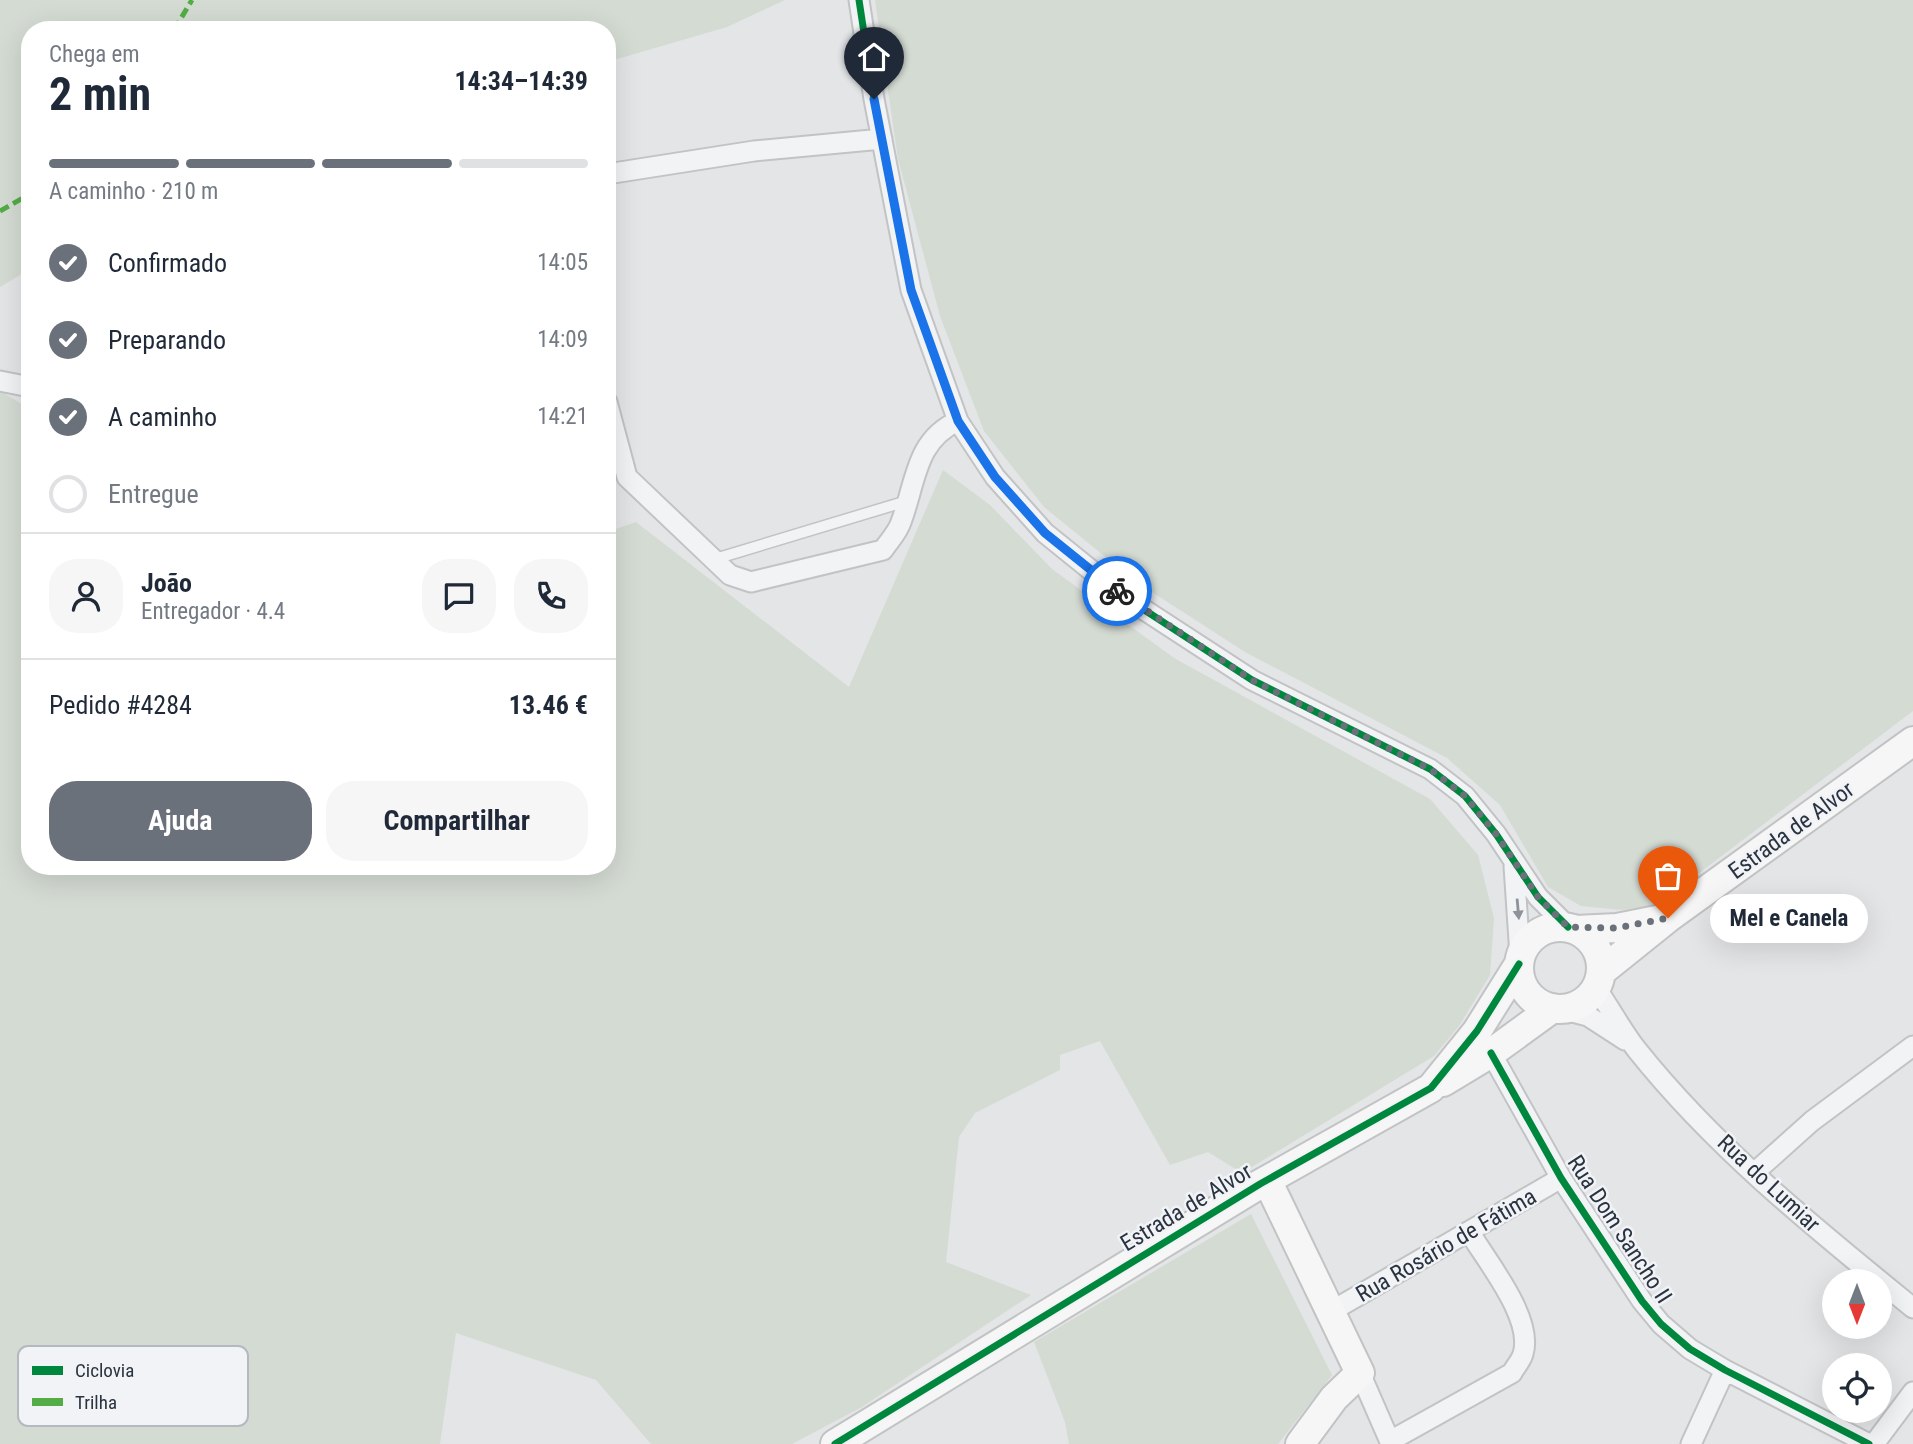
<!DOCTYPE html>
<html lang="pt">
<head>
<meta charset="utf-8">
<style>
  :root { --surface:#fff; --page:#f6f6f7; --text:#1f2937; --muted:#747a83; --line:#e0e1e3; --accent:#6b717a }
  body { margin:0; font-family:"Roboto Condensed",sans-serif; background:var(--page); color:var(--text); height:100vh; display:flex; flex-direction:column; font-size:26px; white-space:nowrap }
  * { box-sizing:border-box; margin:0 }
  p { font-size:23px; color:var(--muted) }
  .icon { flex:none; width:38px; height:38px; fill:none; stroke:currentColor; stroke-width:2; stroke-linecap:round; stroke-linejoin:round }
  .map { position:relative; flex:1; overflow:hidden }
  .sheet { position:absolute; left:21px; top:21px; width:595px; height:854px; display:flex; flex-direction:column; background:var(--surface); border-radius:28px; box-shadow:0 7px 28px #0002 }
  .sheet>* { flex:none }
  .needle { width:46px; rotate:180deg }
  .controls { position:absolute; left:1822px; top:1269px; display:grid; gap:14px }
  .controls a { display:grid; place-items:center; width:70px; height:70px; border-radius:50%; background:var(--surface); box-shadow:0 7px 28px #0002; font-size:35px }
  .pin { position:absolute; display:grid; place-items:center; width:60px; height:60px; color:#fff; margin:-72px -30px; border-radius:50% 50% 50% 0; rotate:-45deg; box-shadow:0 0 7px #0007 }
  .pin .icon { rotate:45deg }
  .courier { position:absolute; display:grid; place-items:center; width:70px; height:70px; margin:-35px; border:5px solid #1a73e8; border-radius:50%; background:#fff; color:#222; box-shadow:0 2px 9px #0007 }
  .bubble { position:absolute; height:49px; border-radius:24px; background:var(--surface); box-shadow:0 7px 28px #0002; font-size:23px; font-weight:700; line-height:49px; text-align:center }
  .summary em { font-style:normal; font-weight:700 }
  .summary div { display:flex; flex-direction:column-reverse }
  .summary { display:flex; align-items:center; justify-content:space-between; height:119px; padding:0 28px }
  h1 { font-size:46px; font-weight:700; line-height:52px }
  .bar { display:grid; grid-template-columns:repeat(4,1fr); gap:10px 7px; align-content:center; height:84px; padding:0 28px }
  .bar i { height:9px; border-radius:5px; background:var(--line) }
  .bar .on { background:var(--accent) }
  .bar p { grid-column:span 4 }
  .line { display:flex; align-items:center; gap:18px; padding:0 28px; border-top:2px solid var(--line) }
  .line div { flex:1 }
  .round { display:grid; place-items:center; flex:none; width:74px; height:74px; border-radius:28px; background:var(--page) }
  ol { padding:0 28px; list-style:none }
  li { display:flex; align-items:center; gap:21px; height:77px }
  li p { margin-inline-start:auto }
  li .icon { padding:7px; border-radius:50%; background:var(--accent); color:#fff; stroke-width:4 }
  li:last-child { color:var(--muted) }
  li i { width:38px; height:38px; border:4px solid var(--line); border-radius:50% }
  .cta { display:flex; gap:14px; margin-top:auto; padding:14px 28px }
  .cta a { flex:1; height:80px; border-radius:28px; background:var(--accent); color:#fff; font-size:28px; font-weight:700; line-height:80px; text-align:center }
  .cta a+a { background:var(--page); color:var(--text) }
  .map>svg:first-child { display:block }
  .green { fill:#d4dbd3 }
  .lines { fill:none; stroke-linecap:round; stroke-linejoin:round }
  .lane-casing { stroke:#c1c3c5; stroke-width:13 }
  .street-casing { stroke:#c1c3c5; stroke-width:23 }
  .secondary-casing { stroke:#c1c3c5; stroke-width:32 }
  .lane { stroke:#f2f3f4; stroke-width:10 }
  .street { stroke:#f2f3f4; stroke-width:19 }
  .secondary { stroke:#f6f6f6; stroke-width:28 }
  .quiet { stroke:#53ac46; stroke-width:5; stroke-dasharray:10 5; stroke-linecap:butt }
  .cycleway-casing { stroke:#f1f3f6; stroke-width:11 }
  .cycleway { stroke:#00873e; stroke-width:7 }
  .oneway { fill:#8e939a }
  .done { stroke:#6b717a; stroke-width:7; stroke-dasharray:0 12.6 }
  .route { stroke:#1a73e8; stroke-width:9 }
  .labels { text-anchor:middle; stroke-width:5; stroke-linejoin:round; paint-order:stroke }
  .street-label { font-size:23px; fill:#2a3340; stroke:#f1f3f6 }
  .key { fill:#f1f3f6; stroke:#b5b9bf; stroke-width:2 }
  .key-label { font-size:19px; fill:#2a3340 }
</style>
</head>
<body>
<div class="map">
<svg width="1913" height="1444" viewBox="0 0 1913 1444">
  <rect width="100%" height="100%" fill="#e3e5e7"/>
  <path class="green" d="M0,0h785l-58,27 -120,35v-32h-577v239l-30,18z
    M875,0h1038v711l-256,194 -36,5 -40,-4 -33,-19 -48,-82 -53,-47 -202,-106 -110,-71 -91,-74 -60,-76 -44,-115 -42,-157z
    M0,391l30,18v457h577v-334l29,-10 213,165 94,-217 47,35 62,64 122,89 256,141 48,56 16,63 -4,57 -31,51 -25,30 -192,117 -34,-21 -38,13 -70,-124 -40,14v15l-85,43 -16,24 -13,125 85,33 -169,112 -70,37h-141l-55,-64 -140,-47 -16,111h-440z
    M1251,1214l81,161 -54,69h-209l-4,-22 -31,-80z"/>
  <g class="lines">
    <g class="lane-casing">
      <path id="lane" d="M715,559l192,-58"/>
    </g>
    <g class="street-casing">
      <path id="street" d="M859,0l15,99 37,191 47,131 37,56 50,56 78,63 129,84 178,89 35,27 31,38 42,63 30,30
        M607,174l147,-23 128,-12
        M0,381l30,6
        M607,402l20,75 103,98 21,7 132,-32c6,-9 15,-18 18,-28 15,-39 14,-82 57,-101
        M1514,866l6,90
        M1596,988c14,20 26,43 41,62 79,99 179,179 276,258
        M1561,1009l27,7 37,24
        M1491,1053l70,125 81,123 19,23 29,25 35,21 144,74
        M1755,1172l57,-51 101,-75
        M1330,1312l231,-134
        M1360,1373l31,71
        M1390,1441l122,-68c3,-6 9,-12 11,-19 11,-35 -35,-91 -53,-121
        M1691,1444l34,-74
        M1874,1444l39,-52"/>
    </g>
    <g class="secondary-casing">
      <path id="secondary" d="M1519 968a41 41 0 1 1 82 0a41 41 0 1 1-82 0Z
        M1576,930l41,-2 45,-9
        M1602,971l66,-53 245,-177
        M1443,1082l48,-29 62,-45
        M1267,1180l93,193 -26,25 -34,46
        M835,1444l425,-260 171,-96 46,-57 42,-67"/>
    </g>
    <use href="#lane" class="lane"/>
    <use href="#street" class="street"/>
    <use href="#secondary" class="secondary"/>
    <path class="quiet" d="M174,30l18,-30
      M0,211l30,-17"/>
    <g class="cycleway-casing">
      <path id="cycleway" d="M859,0l15,99 37,191 47,131 37,56 50,56 78,63 129,84 178,89 35,27 31,38 42,63 30,30
        M1491,1053l70,125 81,123 19,23 29,25 35,21 144,74
        M835,1444l425,-260 171,-96 46,-57 42,-67"/>
    </g>
    <use href="#cycleway" class="cycleway"/>
  </g>
  <defs><path id="oneway-solid" d="M-6-.8H1V-3.2L6.5 0L1 3.2V.8H-6Z" transform="scale(1.75)"/></defs>
  <use class="oneway" href="#oneway-solid" transform="translate(1518 909) rotate(85)"/>
  <g class="lines">
    <path class="done" d="M1117,591l135,89 178,89 35,27 31,38 42,63 30,30 49,1 51,-10"/>
    <path class="route" d="M874,99l37,191 47,131 37,56 50,56 72,58"/>
  </g>
  <g class="labels">
    <g class="street-label">
      <text transform="translate(1791 830) rotate(-36)" y="8">Estrada de Alvor</text>
      <text transform="translate(1769 1183) rotate(43)" y="8">Rua do Lumiar</text>
      <text transform="translate(1186 1207) rotate(-31)" y="8">Estrada de Alvor</text>
      <text transform="translate(1620 1229) rotate(57)" y="8">Rua Dom Sancho II</text>
      <text transform="translate(1446 1245) rotate(-30)" y="8">Rua Rosário de Fátima</text>
    </g>
  </g>
  <rect x="18" y="1346" width="230" height="80" rx="10" class="key"/>
  <rect x="32" y="1366" width="31" height="9" fill="#00873e"/>
  <rect x="32" y="1398" width="31" height="8" fill="#53ac46"/>
  <g class="key-label">
    <text x="75" y="1377">Ciclovia</text>
    <text x="75" y="1409">Trilha</text>
  </g>
</svg>
<div class="controls">
<a><svg class="needle" viewBox="-14 -14 28 28"><path d="M0-13l5 13h-10z" fill="#e53935"/><path d="M0 13l5-13h-10z" fill="#747a83"/></svg></a>
<a><svg class="icon" aria-label="locate" viewBox="0 0 24 24"><circle cx="12" cy="12" r="6"/><path d="M12 2v4M12 18v4M2 12h4M18 12h4"/></svg></a>
</div>
<div class="pin" style="left:1668px;top:918px;background:#ea580c"><svg class="icon" aria-label="bag" viewBox="0 0 24 24"><path d="M5 8h14l-1 12H6zM9 8a3 3 0 0 1 6 0"/></svg></div>
<div class="pin" style="left:874px;top:99px;background:#1f2937"><svg class="icon" aria-label="home" viewBox="0 0 24 24"><path d="M3 11l9-7 9 7M6 9v11h12V9"/></svg></div>
<div class="courier" style="left:1117px;top:591px"><svg class="icon" aria-label="bike" viewBox="0 0 24 24"><circle cx="6" cy="16" r="4"/><circle cx="18" cy="16" r="4"/><path d="M6 16l4-8h5l3 8M10 8l3 8H6M13 5h3"/></svg></div>
<div class="bubble" style="left:1710px;top:894px;width:158px">Mel e Canela</div>
<section class="sheet">
<div class="summary"><div><h1>2 min</h1><p>Chega em</p></div><em>14:34–14:39</em></div>
<div class="bar"><i class="on"></i><i class="on"></i><i class="on"></i><i></i><p>A caminho · 210 m</p></div>
<ol>
<li><svg class="icon" aria-label="check" viewBox="0 0 24 24"><path d="M5 12l5 5 9-10"/></svg>Confirmado<p>14:05</p></li>
<li><svg class="icon" aria-label="check" viewBox="0 0 24 24"><path d="M5 12l5 5 9-10"/></svg>Preparando<p>14:09</p></li>
<li><svg class="icon" aria-label="check" viewBox="0 0 24 24"><path d="M5 12l5 5 9-10"/></svg>A caminho<p>14:21</p></li>
<li><i></i>Entregue</li>
</ol>
<div class="line" style="height:126px"><a class="round"><svg class="icon" aria-label="person" viewBox="0 0 24 24"><circle cx="12" cy="8" r="4"/><path d="M4 21q1-7 8-7t8 7"/></svg></a><div><b>João</b><p>Entregador · 4.4</p></div><a class="round"><svg class="icon" aria-label="chat" viewBox="0 0 24 24"><path d="M4 5h16v11H9l-5 4z"/></svg></a><a class="round"><svg class="icon" aria-label="phone" viewBox="0 0 24 24"><path d="M5 4h4l2 5-3 2q2 4 5 5l2-3 5 2v4C11 20 4 13 5 4z"/></svg></a></div>
<div class="line" style="height:91px"><div>Pedido #4284</div><b>13.46 €</b></div>
<div class="cta"><a>Ajuda</a><a>Compartilhar</a></div>
</section>
</div>
</body>
</html>
